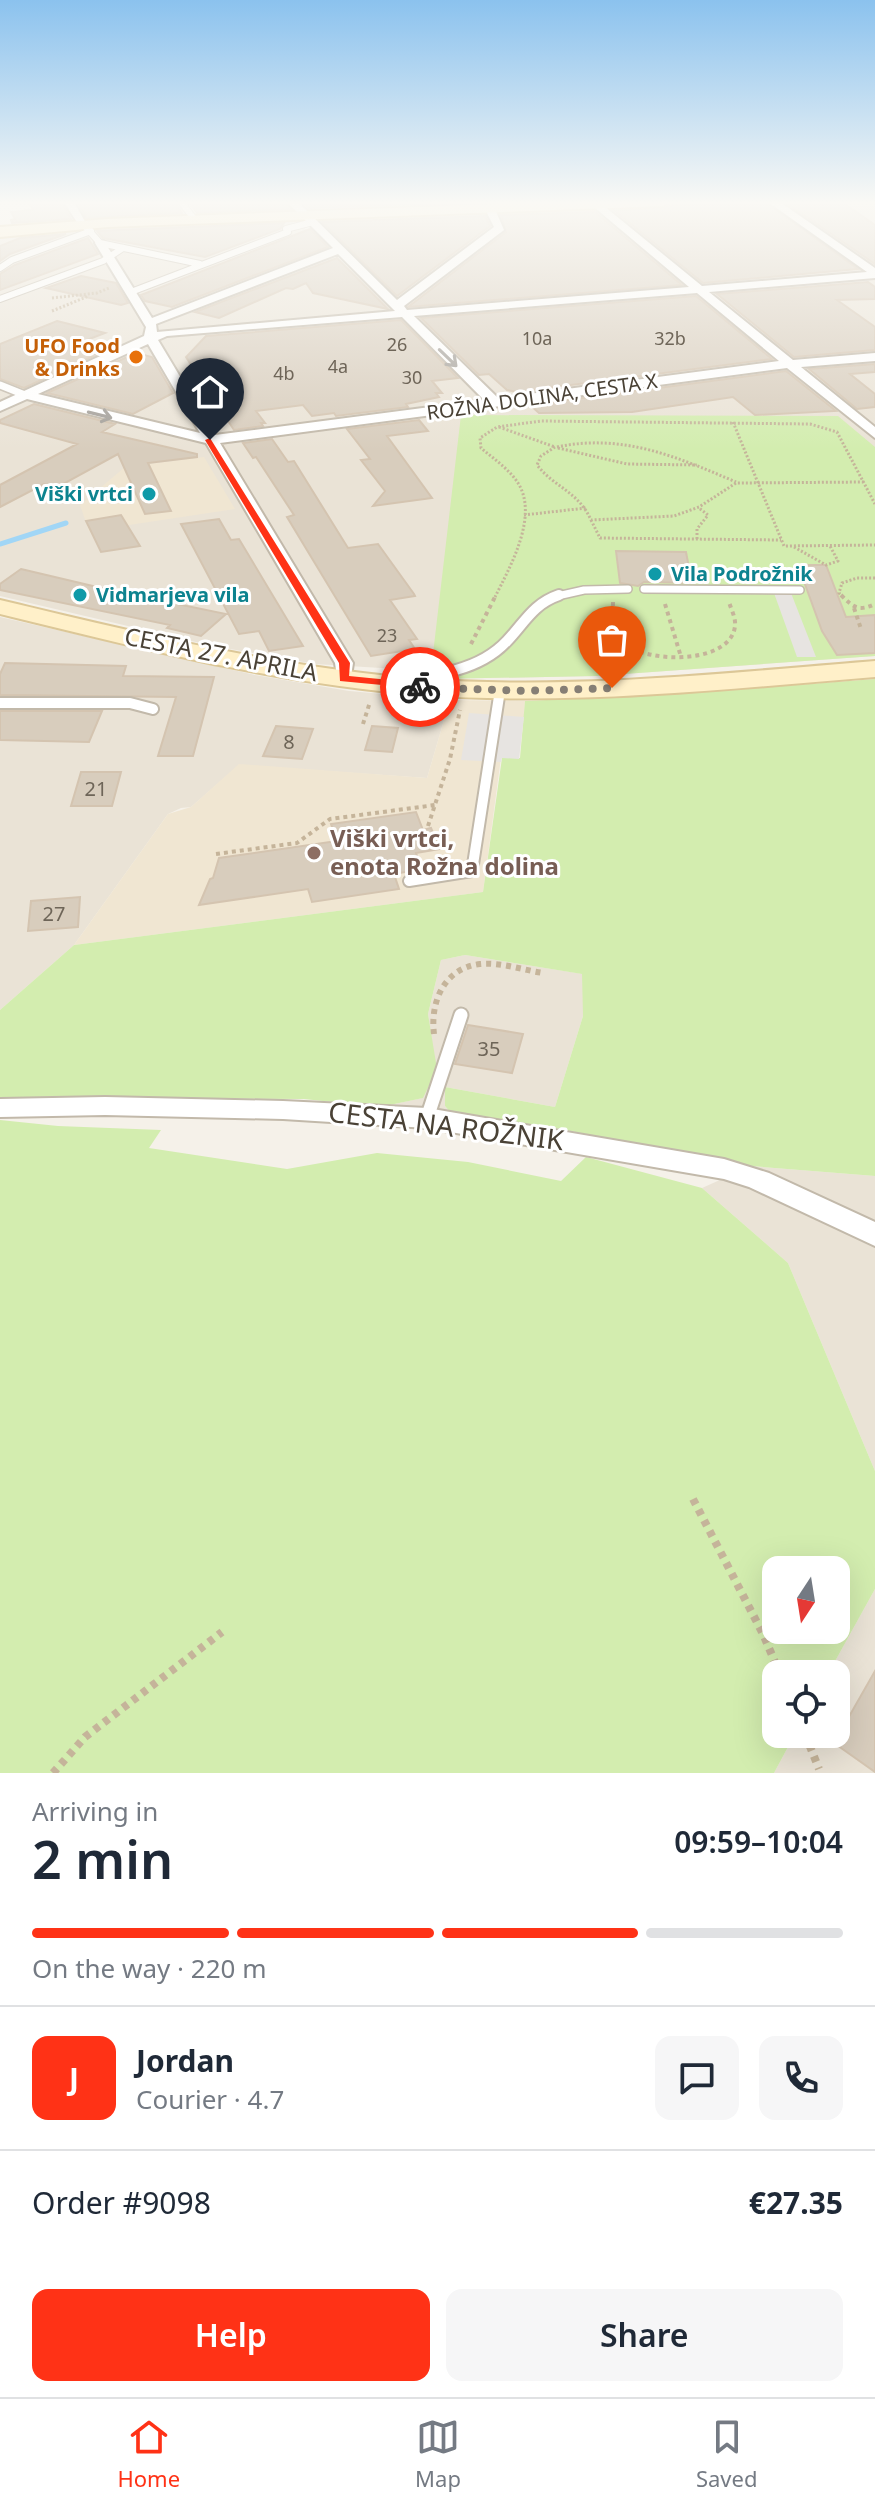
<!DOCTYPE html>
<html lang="en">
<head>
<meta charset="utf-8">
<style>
  :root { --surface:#fff; --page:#f6f6f7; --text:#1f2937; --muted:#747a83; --line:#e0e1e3; --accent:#ff3216 }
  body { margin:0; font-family:"Noto Sans",sans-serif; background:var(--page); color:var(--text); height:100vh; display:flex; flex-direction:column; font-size:30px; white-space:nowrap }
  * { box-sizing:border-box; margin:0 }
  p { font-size:26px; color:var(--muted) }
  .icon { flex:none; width:44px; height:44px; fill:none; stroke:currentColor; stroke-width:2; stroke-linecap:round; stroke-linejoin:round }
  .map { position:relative; height:1773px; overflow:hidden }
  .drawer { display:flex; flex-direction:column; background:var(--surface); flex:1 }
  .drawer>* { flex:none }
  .needle { width:52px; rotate:192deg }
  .buttons { position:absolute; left:762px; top:1556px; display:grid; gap:16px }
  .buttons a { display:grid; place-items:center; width:88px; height:88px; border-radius:16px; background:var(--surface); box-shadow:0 8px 32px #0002; font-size:40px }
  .pin { position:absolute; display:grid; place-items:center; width:68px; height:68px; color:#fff; margin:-82px -34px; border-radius:50% 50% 50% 0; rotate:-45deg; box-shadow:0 0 8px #0007 }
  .pin .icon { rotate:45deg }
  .courier { position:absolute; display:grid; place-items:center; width:80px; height:80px; margin:-40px; border:6px solid #ff3216; border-radius:50%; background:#fff; color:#222; box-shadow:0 2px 10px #0007 }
  .overview em { font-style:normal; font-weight:600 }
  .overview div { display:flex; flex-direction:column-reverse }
  .overview { display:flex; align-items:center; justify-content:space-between; height:136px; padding:0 32px }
  h1 { font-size:52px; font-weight:600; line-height:60px }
  .bar { display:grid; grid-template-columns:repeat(4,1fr); gap:12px 8px; align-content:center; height:96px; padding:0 32px }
  .bar i { height:10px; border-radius:6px; background:var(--line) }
  .bar .on { background:var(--accent) }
  .bar p { grid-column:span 4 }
  .line { display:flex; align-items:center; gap:20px; padding:0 32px; border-top:2px solid var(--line) }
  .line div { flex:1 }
  .round { display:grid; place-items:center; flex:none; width:84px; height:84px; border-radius:16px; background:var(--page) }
  .primary-button { display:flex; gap:16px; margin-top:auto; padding:16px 32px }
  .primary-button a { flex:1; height:92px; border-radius:16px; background:var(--accent); color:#fff; font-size:32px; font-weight:600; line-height:92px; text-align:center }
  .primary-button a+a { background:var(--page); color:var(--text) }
  .menu { display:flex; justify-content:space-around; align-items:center; height:112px; border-top:2px solid var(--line); background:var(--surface); font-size:22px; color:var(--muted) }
  .menu a { display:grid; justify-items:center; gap:4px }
  .menu .on { color:var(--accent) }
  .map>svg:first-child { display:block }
  .residential { fill:#eae3d6 }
  .education { fill:#f0e6d2 }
  .green { fill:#d3edaf; fill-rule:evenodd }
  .parking { fill:#e7e4e1 }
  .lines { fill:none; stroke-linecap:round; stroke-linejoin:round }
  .stream { stroke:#a1d6f6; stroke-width:5 }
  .building { fill:#d8cdbd; stroke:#d4c4b0; stroke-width:2 }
  .lane-far3-casing { stroke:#c2b9aa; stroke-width:8 }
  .lane-far2-casing { stroke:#c2b9aa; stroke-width:10 }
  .lane-far1-casing { stroke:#c2b9aa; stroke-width:14 }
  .lane-casing { stroke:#c2b9aa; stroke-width:17 }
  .street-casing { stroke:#c2b9aa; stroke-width:4 }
  .secondary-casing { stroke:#dcc797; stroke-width:4 }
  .path-far3 { stroke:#c5b49a; stroke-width:3; stroke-dasharray:2 2; stroke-linecap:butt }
  .path-far2 { stroke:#c5b49a; stroke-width:4; stroke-dasharray:4 4; stroke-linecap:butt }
  .path-far1 { stroke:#c5b49a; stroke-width:6; stroke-dasharray:5 5; stroke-linecap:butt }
  .path { stroke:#c5b49a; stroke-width:8; stroke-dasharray:6 6; stroke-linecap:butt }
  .lane-far3 { stroke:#fff; stroke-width:6 }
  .lane-far2 { stroke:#fff; stroke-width:7 }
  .lane-far1 { stroke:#fff; stroke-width:10 }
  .lane { stroke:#fff; stroke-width:13 }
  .street { fill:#fff; fill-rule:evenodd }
  .secondary { fill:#fff0c9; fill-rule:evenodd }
  .oneway { stroke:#a4a09a }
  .route { fill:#ff3216 }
  .done { stroke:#867f75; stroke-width:8; stroke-dasharray:0 14.4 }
  .food-dot { fill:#e8710a; stroke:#fff; stroke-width:3 }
  .culture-dot { fill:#0f9aa8; stroke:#fff; stroke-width:3 }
  .education-dot { fill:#8d6e63; stroke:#fff; stroke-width:3 }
  .labels { text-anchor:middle; stroke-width:6; stroke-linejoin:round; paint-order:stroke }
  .far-number-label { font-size:18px; fill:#6e6558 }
  .far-food-label { font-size:20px; font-weight:bold; fill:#c56008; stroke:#fff; text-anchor:end }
  .far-street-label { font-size:20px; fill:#4a4236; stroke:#fff }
  .far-culture-label { font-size:20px; font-weight:bold; fill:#0d838f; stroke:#fff; text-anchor:start }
  .number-label { font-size:20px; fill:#6e6558 }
  .street-label { font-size:24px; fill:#4a4236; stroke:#fff }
  .education-label { font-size:24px; font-weight:bold; fill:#785e54; stroke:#fff; text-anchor:start }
  .near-street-label { font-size:28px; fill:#4a4236; stroke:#fff }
</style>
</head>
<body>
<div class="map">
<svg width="875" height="1773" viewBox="0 0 875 1773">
  <rect width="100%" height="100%" fill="#f5f1e9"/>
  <path class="residential" d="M496,202h379v454l-279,20 -160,3 -5,-8 -116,-7 -102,-18 -213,-50v-360l83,-8 214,-8 50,51 22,-3 -50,-49 185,-7z
    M0,617l255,58 94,16 101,9 -23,78 -188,-13 -48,42 -10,1 -13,6 -94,131 -74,65z
    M465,955l118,19v42l-28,91 -110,-20v19l6,7 -71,-6 42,-9 10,-54 -4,-30 13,-54z
    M751,1166l124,10v295l-87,-208 -86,-75z
    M875,1589v184h-101l21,-39h41v-60h-8z"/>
  <path class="education" d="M204,457l31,52 -146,22 -9,-26 45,-38z
    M450,700l75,1 -1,16 -23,41 -18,134 -409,53 94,-131 23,-7 48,-43 188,14z"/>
  <path class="green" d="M461,415l377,1 37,31v209l-279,20 -160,3 -5,-8z
    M875,679v497l-124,-10 -196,-38 -104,-15 -6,-7v-19l110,20 28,-91 -1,-42 -117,-19 -24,5 -13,54 9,55 -14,29 -43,9 -76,-8 -304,-1v-88l74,-65 409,-53 19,-134h18l5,-57 149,-7z
    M0,1120l58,6 103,4 -12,18 138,21 90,-16 91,9 93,19 25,-24 116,31 86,75 87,208v118l-47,85h-52v60h19l-21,39h-774zM776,1570h60v60h-60z"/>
  <path class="parking" d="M774,593h17l25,64h-19z
    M469,713l55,4 -5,42 -17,-1 -1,4 -40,-2z"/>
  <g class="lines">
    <path class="stream" d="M0,544l66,-21"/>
  </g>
  <path class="building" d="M29,202h32l10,17 -59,4 -1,-3 4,-1 -4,-7 22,-2z
    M78,202h97l7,11 -96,5z
    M189,202h95l6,7 -93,4z
    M302,202h164l-157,6z
    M718,202h47l93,67 -155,14 -88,-72z
    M785,202h57l33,23v39z
    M595,212l87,73 -274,22 98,-75 -5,-17z
    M485,216l5,10 -93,70 -75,-74z
    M284,223l-4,6 -75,28 -102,-19 -6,-7z
    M310,229l18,18 -156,60 -27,-6 -4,-6z
    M66,234l-56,20 -10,7v-15l20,-8z
    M88,238l10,16 -98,36v-16l15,-9z
    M337,258l51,51 -75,-16 -7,-10 -13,6 -7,-1 -67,30 -24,-6z
    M81,276l35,7 12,20 -7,2 -75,-17z
    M868,282l7,5v12l-38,1 38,27v23l-81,7 -77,-63z
    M696,296l76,63 -255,33 -10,-2 -18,-16 -10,1 -58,-57z
    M401,320l57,58 -26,3 10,12h-6l3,4 -33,7 2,3 -72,9 -2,-3 -22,3 -9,-11 -47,6 9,12h-4l2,3 -29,4 -48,-73 20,-21z
    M57,321l48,12 -26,10 1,7 16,5 -72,33 -24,-9v-35z
    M136,353l16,4 21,36 -40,21 -86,-21z
    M875,364v8l-25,2 25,20v13l-18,2 -48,-40z
    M786,371l50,40 -81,4 -22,-18 -101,15 -93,1 -9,-8z
    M34,404l81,20 -13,8 95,22v3l-49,6 23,48 -26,3 -27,-60 -62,34 -12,-4 -44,23v-22l77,-41 -77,-21v-3z
    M419,420l9,11 -41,5 45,62 -59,8 12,-15 -24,-31 9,-1 -23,-30z
    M272,439l16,23 6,-1 54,87 30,-4 36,50 1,2 -25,4 27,39 -8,1 6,9 -44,7 -84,-139 7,-2 -38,-58 -3,1 -10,-15z
    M121,515l19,31 -39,6 -15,-31z
    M219,519l12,21 8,-1 64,107 -34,5 -10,-20 -20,3 -58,-110z
    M616,551l70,1 6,31 -48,-1 -6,4 -18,-3z
    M798,565h28l20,52 29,-2v38l-38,2 -15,-24z
    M21,569l93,22 112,23 -25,22 -34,-8 3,-3 -170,-35v-6z
    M5,663l121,3 -3,10 91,1 -21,79h-35l18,-59 -176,-2v-21z
    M0,711h102l-13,31 -89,-2z
    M276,726l37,3 -11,30 -39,-3z
    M372,726l26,2 -6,24 -27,-2z
    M81,772h40l-9,34h-41z
    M416,812l7,18 8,-2 9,21 -24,4 6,16 -28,5 5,15 -87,13 -4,-13 -109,16 11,-26 3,-1 6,-20 118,-17 -6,-17z
    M80,897l-2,30 -50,4 3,-30z
    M468,1025l55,9 -11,39 -57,-9z
    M875,1671v101l-41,-29z"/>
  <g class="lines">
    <g class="lane-far3-casing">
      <path id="lane-far3" d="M181,202l14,18
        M84,225l16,18 100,21
        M0,268l12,-8 79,-29
        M131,292l157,-60 -2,-3 27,-7
        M0,299l103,-38 20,-13
        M84,345l29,8"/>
    </g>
    <g class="lane-far2-casing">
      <path id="lane-far2" d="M0,385l25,10
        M644,589l156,1
        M553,597l31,-7 44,-1"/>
    </g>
    <g class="lane-far1-casing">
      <path id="lane-far1" d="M396,678c40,-2 83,-7 111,-37 18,-19 26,-37 52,-46
        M0,703h130l23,6
        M409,881l63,-10 28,-181"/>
    </g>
    <g class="lane-casing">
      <path id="lane" d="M427,1118l34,-103"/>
    </g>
    <g class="street-casing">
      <path id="street" d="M64,202h10l14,25h-8z
        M287,202h11l99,98 97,-73 -9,-18 9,-2 10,23 -100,76 3,4 282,-23 -101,-85h11l103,84 165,-14 -99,-70h12l95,66v10l-166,14 84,68 82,-7v8l-74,6 74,60v11l-88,-70 -567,75 133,220 -3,20h-12l-3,-20 -129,-220 -179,-44 -27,12v-9l144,-66 2,-9 -51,-84 1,-2h8l48,77 181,-70zM338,254l57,57 -238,21 -1,-8zM697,293l82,68 -281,37 -84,-82zM402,317l82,83 -269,35 -57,-95 9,-4zM148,344l52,89 -162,-39z
        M105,1097l178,4 144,7 297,51 45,14 106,49v24l-126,-59 -25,-8 -297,-51 -144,-9 -178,-4 -105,2v-18z"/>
    </g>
    <g class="secondary-casing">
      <path id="secondary" d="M546,202h124l-7,4 -555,21 -108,10v-10l108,-8z
        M0,600c139,33 279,68 422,79 151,11 303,-6 453,-18v16c-150,12 -302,29 -453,18 -143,-11 -283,-47 -422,-81z"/>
    </g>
    <path class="path-far3" d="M52,298l45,-5 12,-5
      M52,311l37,-15
      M733,422l51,124 91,-1
      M499,427l56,20
      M555,447l-14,9 -4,9c18,23 41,26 54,55l83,-4 25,-9 37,-24 128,-1
      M557,447c66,-14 120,10 179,35
      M558,448l69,16 70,1
      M524,515l62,-7
      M591,520l9,18 181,2
      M697,539v-10l11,-14 -9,-7
      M794,547l32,18 12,-4 -8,-15
      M495,597c15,-30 44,-81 23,-114 -9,-14 -24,-24 -37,-35l-1,-10 17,-11 44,-6 269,3 27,8 38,72
      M843,597l-4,-4 3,-10 15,-5h18"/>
    <path class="path-far2" d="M841,595c12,12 17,17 34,9
      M613,602c0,9 -3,22 1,31 15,32 117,35 121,-7 1,-8 -4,-17 -6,-24
      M665,604l16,53
      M854,608l7,21
      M471,644l25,-49
      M363,724l7,-22
      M428,826l22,-67 10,-49
      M216,854l81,-11 33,-24 105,-14"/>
    <path class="path-far1" d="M434,1034c-4,-32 10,-66 46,-70 21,-2 43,6 63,9"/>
    <path class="path" d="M693,1499l70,135 17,40
      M805,1734l14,35
      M53,1773l32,-36 137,-105"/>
    <use href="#lane-far3" class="lane-far3"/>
    <use href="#lane-far2" class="lane-far2"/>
    <use href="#lane-far1" class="lane-far1"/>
    <use href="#lane" class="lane"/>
    <use href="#street" class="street"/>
    <use href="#secondary" class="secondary"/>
  </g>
  <defs><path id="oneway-shaft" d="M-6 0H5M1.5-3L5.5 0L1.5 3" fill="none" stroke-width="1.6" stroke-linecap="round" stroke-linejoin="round" transform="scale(2)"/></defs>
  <g class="oneway">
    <use href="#oneway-shaft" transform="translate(448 358) rotate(44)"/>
    <use href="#oneway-shaft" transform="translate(100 415) rotate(14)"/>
  </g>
  <linearGradient id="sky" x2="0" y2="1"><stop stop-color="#8bc2ee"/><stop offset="0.45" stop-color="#faf9f5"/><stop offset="1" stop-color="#faf9f5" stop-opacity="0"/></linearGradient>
  <rect width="875" height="450" fill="url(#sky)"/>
  <path class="route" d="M210,438l140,225 -1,13 71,7 5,4 -1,2 -84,-8 -1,-18 -134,-223z"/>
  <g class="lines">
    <path class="done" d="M420,687l104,4 88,-3"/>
  </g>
  <circle class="food-dot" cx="136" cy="357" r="8"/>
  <g class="culture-dot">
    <circle cx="149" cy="494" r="8"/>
    <circle cx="655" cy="574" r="8"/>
    <circle cx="80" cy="595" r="8"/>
  </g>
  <circle class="education-dot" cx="314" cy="853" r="8"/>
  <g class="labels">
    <g class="far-number-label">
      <text x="537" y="345">10a</text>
      <text x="670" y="345">32b</text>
      <text x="397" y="351">26</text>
      <text x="338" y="373">4a</text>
      <text x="284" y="380">4b</text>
      <text x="412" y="384">30</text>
      <text x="387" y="642">23</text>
    </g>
    <g class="far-food-label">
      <text x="120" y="353">UFO Food<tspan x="120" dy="23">&amp; Drinks</tspan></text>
    </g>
    <g class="far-street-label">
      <text transform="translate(542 397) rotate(-8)" y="7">ROŽNA DOLINA, CESTA X</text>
    </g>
    <g class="far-culture-label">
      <text x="133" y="501" text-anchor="end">Viški vrtci</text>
      <text x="671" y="581">Vila Podrožnik</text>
      <text x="96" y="602">Vidmarjeva vila</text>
    </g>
    <g class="number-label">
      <text x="289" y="749">8</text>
      <text x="96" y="796">21</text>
      <text x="54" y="921">27</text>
      <text x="489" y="1056">35</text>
    </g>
    <g class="street-label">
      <text transform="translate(221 655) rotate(11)" y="8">CESTA 27. APRILA</text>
    </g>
    <g class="education-label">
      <text x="330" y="847">Viški vrtci,<tspan x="330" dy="28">enota Rožna dolina</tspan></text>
    </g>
    <g class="near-street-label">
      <text transform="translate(446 1126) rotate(7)" y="10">CESTA NA ROŽNIK</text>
    </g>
  </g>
</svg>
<div class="buttons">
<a><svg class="needle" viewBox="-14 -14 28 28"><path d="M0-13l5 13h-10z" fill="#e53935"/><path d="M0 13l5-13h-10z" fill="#747a83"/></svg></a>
<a><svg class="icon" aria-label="locate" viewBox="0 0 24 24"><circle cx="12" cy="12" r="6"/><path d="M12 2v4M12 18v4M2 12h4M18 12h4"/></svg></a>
</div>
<div class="pin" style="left:612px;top:688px;background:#ea580c"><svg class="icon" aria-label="bag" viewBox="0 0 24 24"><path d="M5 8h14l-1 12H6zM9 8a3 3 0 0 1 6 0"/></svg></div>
<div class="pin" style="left:210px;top:440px;background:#1f2937"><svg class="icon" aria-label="home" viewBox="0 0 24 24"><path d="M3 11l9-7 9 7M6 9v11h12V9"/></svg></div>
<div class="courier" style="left:420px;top:687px"><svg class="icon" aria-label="bike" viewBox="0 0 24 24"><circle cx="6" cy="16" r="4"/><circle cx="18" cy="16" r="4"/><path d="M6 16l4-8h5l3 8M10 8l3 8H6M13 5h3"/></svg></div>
</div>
<section class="drawer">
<div class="overview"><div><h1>2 min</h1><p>Arriving in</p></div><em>09:59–10:04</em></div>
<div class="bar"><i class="on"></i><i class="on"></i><i class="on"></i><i></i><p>On the way · 220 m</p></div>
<div class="line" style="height:144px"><b class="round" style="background:var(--accent);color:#fff">J</b><div><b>Jordan</b><p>Courier · 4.7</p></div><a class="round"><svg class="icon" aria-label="chat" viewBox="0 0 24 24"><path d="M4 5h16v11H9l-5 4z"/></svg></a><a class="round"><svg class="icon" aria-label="phone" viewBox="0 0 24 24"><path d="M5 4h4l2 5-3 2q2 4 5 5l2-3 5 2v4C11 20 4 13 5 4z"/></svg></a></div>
<div class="line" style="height:104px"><div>Order #9098</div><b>€27.35</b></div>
<div class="primary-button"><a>Help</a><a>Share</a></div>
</section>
<nav class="menu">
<a class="on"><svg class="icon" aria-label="home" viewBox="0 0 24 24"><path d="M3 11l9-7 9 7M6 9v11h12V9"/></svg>Home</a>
<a><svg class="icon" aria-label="map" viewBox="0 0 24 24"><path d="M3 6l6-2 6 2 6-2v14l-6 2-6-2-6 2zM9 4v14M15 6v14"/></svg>Map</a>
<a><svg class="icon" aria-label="saved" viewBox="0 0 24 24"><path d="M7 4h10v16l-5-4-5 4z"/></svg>Saved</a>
</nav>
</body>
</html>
